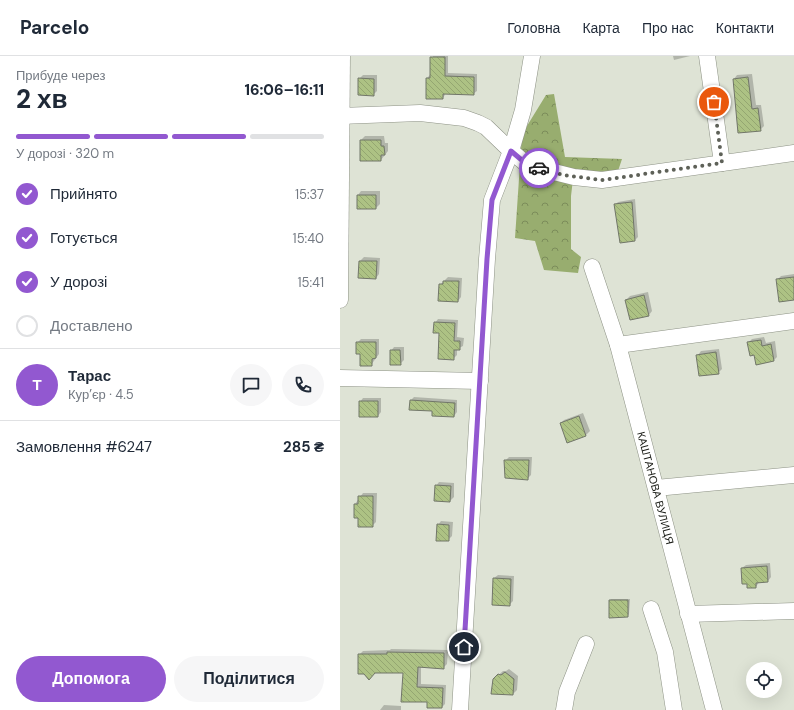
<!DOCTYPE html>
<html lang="uk">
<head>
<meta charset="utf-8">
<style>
  :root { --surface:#fff; --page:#f6f6f7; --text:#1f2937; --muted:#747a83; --line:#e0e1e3; --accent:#9258d0 }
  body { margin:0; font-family:"DM Sans",sans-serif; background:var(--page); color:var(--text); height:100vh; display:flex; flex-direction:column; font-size:15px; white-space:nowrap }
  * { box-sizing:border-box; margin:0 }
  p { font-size:13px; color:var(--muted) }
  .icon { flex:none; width:22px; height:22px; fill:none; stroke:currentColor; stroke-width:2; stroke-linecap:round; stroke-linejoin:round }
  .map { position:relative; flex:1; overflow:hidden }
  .sheet { display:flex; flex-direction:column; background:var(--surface); width:340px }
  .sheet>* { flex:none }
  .fabs { position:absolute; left:406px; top:606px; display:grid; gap:8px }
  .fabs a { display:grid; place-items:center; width:36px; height:36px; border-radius:50%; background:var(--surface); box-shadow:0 4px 16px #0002; font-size:20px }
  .pin { position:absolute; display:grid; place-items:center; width:34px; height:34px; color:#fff; margin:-17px; border:2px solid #fff; border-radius:50%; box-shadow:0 1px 4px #0007 }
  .courier { position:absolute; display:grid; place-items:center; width:40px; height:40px; margin:-20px; border:3px solid #9258d0; border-radius:50%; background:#fff; color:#222; box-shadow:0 1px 5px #0007 }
  .summary em { font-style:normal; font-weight:800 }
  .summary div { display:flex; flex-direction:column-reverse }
  .summary { display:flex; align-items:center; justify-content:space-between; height:68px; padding:0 16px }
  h1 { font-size:26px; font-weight:800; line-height:30px }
  .bar { display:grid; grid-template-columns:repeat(4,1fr); gap:6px 4px; align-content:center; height:48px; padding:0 16px }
  .bar i { height:5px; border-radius:3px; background:var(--line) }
  .bar .active { background:var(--accent) }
  .bar p { grid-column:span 4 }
  .line { display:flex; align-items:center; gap:10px; padding:0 16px; border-top:1px solid var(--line) }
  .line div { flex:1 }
  .round { display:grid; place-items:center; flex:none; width:42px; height:42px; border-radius:21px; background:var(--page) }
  ol { padding:0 16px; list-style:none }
  li { display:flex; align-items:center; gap:12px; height:44px }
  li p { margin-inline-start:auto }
  li .icon { padding:4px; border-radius:50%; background:var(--accent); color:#fff; stroke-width:4 }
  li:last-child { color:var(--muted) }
  li i { width:22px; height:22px; border:2px solid var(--line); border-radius:50% }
  .primary-button { display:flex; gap:8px; margin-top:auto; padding:8px 16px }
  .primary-button a { flex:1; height:46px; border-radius:24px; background:var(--accent); color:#fff; font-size:16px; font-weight:800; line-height:46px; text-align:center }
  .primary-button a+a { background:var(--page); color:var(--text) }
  header { display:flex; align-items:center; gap:24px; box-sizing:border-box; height:56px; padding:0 20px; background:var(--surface); border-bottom:1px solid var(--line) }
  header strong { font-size:19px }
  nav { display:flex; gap:22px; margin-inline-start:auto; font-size:14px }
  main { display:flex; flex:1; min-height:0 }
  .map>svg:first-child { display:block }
  .forest { fill:url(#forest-crowns) }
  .shadow { fill:#0003 }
  .building { fill:url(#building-back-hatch); stroke:#717669 }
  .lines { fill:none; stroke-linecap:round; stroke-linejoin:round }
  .minor-casing { stroke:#8d9285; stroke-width:17 }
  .minor { stroke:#fff; stroke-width:16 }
  .done { stroke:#5e6158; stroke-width:4; stroke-dasharray:0 7.2 }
  .route { stroke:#9258d0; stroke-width:5 }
  .labels { text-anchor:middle; stroke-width:3; stroke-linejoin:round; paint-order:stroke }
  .street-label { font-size:11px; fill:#191b15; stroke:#dee3d5 }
</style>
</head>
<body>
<header>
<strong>Parcelo</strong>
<nav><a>Головна</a><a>Карта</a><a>Про нас</a><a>Контакти</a></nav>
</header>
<main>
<section class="sheet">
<div class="summary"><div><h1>2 хв</h1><p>Прибуде через</p></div><em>16:06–16:11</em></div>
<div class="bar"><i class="active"></i><i class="active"></i><i class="active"></i><i></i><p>У дорозі · 320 m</p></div>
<ol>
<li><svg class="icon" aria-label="check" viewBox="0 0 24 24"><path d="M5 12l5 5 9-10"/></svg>Прийнято<p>15:37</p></li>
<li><svg class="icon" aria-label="check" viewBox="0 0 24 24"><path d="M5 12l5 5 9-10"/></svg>Готується<p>15:40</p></li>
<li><svg class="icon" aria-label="check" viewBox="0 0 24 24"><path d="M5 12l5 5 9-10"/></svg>У дорозі<p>15:41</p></li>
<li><i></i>Доставлено</li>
</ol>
<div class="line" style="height:72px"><b class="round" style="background:var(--accent);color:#fff">Т</b><div><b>Тарас</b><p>Кур’єр · 4.5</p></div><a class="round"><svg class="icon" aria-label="chat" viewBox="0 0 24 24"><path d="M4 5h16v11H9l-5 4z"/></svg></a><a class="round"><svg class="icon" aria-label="phone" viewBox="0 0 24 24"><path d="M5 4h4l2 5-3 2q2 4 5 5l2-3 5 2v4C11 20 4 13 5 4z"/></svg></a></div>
<div class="line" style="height:52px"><div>Замовлення #6247</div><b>285 ₴</b></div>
<div class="primary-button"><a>Допомога</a><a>Поділитися</a></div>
</section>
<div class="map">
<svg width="454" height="654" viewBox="0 0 454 654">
  <defs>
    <pattern id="forest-crowns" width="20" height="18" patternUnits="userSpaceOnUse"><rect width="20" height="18" fill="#98ad6f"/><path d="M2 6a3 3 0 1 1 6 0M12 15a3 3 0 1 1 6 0" fill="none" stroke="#7b8c5a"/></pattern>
    <pattern id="building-back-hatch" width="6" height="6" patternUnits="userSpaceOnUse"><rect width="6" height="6" fill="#adc284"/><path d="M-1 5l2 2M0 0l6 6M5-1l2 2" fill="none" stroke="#94a671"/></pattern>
  </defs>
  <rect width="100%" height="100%" fill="#dee3d5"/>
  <path class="forest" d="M214,38l11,63 57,2 -4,12 -12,3 -32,-3 -3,25v53l10,8 -3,16 -34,-3 -9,-29 -20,-3 7,-104 24,-39z"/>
  <path class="shadow" d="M93,0h15v17l29,1v17l-4,3 -27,-1 -3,5 -16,-20 4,-4z
    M333,0h17l-16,4z
    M412,18l4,31h5l3,21 -4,4 -26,-51 3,-4z
    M23,19h14v16l-4,4 -14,-16z
    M25,80h19l1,7h3v8l-7,9h-20v-20z
    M21,135h19v13l-4,4h-18v-13z
    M295,143l3,38 -3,3 -20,-35 3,-3z
    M24,201l16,1 -1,16 -3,4 -17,-1 1,-16z
    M454,218v25l-17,-19 4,-4z
    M108,221l14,1 -1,19 -3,4 -18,-16z
    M308,236l4,19 -3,4 -23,-15 4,-4z
    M98,263l20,1 -1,17 7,1 -1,8 -6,3v6l-4,4 -18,-36z
    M424,281l2,6 9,-2 2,16 -3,3 -19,-6 -7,-11 4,-4z
    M21,283h18v15l-8,11 -10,-12 -4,-10z
    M54,291h10v13l-4,4 -9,-13z
    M379,293l3,20 -4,4 -20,-18 3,-4z
    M74,341l43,3v12l-3,4 -21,-6 -22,-10z
    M23,342h18v14l-3,4 -18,-14z
    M243,357l7,18 -4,4 -19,7 -6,-19 3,-3z
    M169,401h23l-1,18 -4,4 -22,-18z
    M99,426l15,1v14l-4,4 -14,-15z
    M23,437h14l-1,29 -4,4 -13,-9 -4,-13z
    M101,465l12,1 -1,14 -4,4 -10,-15z
    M430,507l1,14 -3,4 -9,1 -3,5 -14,-19 4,-3z
    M158,519l16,1 -1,25 -4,4 -15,-27z
    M271,543h19l-1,15 -1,2 -18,-16z
    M51,593l57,1 -1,14 -4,4 -22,-1v17l25,1 -1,19 -3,3 -14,-6 -24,-29 -45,-17 4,-4 27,-1z
    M169,613l9,7 -1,14 -4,4 -20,-14 10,-9h3z
    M44,649l17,1v4h-21z"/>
  <path class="building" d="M90,1h15v19l29,1v18l-31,-1v5h-17v-21h4z
    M408,21l4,32 6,-1 3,23 -23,2 -5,-54z
    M18,22l16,1v17l-16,-1z
    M20,84h21v6h3l1,9h-4v6h-21z
    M17,139h19v14h-19z
    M292,146l3,39 -15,2 -6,-39z
    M19,205h18l-1,18 -18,-1z
    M454,221v23l-15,2 -3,-23z
    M103,225h16l-1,21 -20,-1 1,-17h4z
    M304,239l5,21 -19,4 -5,-20z
    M94,266l21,1 -1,18h6v9h-6v10l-16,-1 1,-26h-6z
    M421,284l1,6 9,-2 3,17 -18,4 -2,-10 -4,1 -3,-14z
    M16,286h20v16l-4,1v7h-12v-12h-4z
    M50,294h10l1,15h-11z
    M376,296l3,22 -20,2 -3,-21z
    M70,344l45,3 -1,14 -22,-1v-5l-23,-1z
    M19,345h19v16h-19z
    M239,360l7,20 -19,7 -7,-20z
    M164,404h25l-1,20 -23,-2z
    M95,429l16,1 -1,16 -16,-1z
    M18,440h15v31h-15v-9h-4v-14h4z
    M97,468l12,1v16h-13z
    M427,510l1,16 -12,1v5h-9v-4h-5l-1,-16z
    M153,522l18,1 -1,27 -18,-1z
    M269,544h19v17l-19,1z
    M47,596l57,1v16l-26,-2 -1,20 26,1 -1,20h-15v-6h-26l2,-29h-28l-6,7 -5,-6h-6v-20h29z
    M165,616l9,7 -1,16 -22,-1 2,-15 5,-5 3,1z"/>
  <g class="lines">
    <g class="minor-casing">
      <g id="minor">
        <path d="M192,0l-9,54 -12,41 13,11 26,9 24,6 28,3 192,-27"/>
        <path d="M367,0l15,107"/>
        <path d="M0,60l80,-3 44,5 14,5 8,4 25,24 -19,49 -5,59 -27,451"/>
        <path id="s1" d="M252,211l26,78 96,365"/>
        <path d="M0,244l2,-244"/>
        <path d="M278,289l176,-24"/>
        <path d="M0,322l140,3"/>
        <path d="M316,432l138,-13"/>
        <path d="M311,553l14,43 9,58"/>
        <path d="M348,558l106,-3"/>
        <path d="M224,654l3,-18 19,-48"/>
      </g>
    </g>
    <use href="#minor" class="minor"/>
  </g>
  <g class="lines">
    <path class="done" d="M199,112l24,7 39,5 120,-17 -8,-61"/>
    <path class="route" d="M124,591l23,-388 5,-59 19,-49 13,11 15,6"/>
  </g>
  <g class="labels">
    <g class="street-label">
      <text dy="4" stroke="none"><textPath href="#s1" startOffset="230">КАШТАНОВА ВУЛИЦЯ</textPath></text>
    </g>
  </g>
</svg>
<div class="fabs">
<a><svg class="icon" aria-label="locate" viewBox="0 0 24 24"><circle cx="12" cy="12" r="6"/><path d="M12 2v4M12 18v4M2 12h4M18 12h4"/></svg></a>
</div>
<div class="pin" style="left:374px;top:46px;background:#ea580c"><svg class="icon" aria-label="bag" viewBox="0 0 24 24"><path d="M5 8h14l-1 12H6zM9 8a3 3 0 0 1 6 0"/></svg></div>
<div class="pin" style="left:124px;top:591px;background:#1f2937"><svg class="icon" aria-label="home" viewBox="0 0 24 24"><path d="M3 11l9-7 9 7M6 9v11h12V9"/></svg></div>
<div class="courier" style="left:199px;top:112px"><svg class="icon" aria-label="car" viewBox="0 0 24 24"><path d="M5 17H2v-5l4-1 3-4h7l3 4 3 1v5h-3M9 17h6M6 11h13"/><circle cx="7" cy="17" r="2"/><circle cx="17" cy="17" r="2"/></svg></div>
</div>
</main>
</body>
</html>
